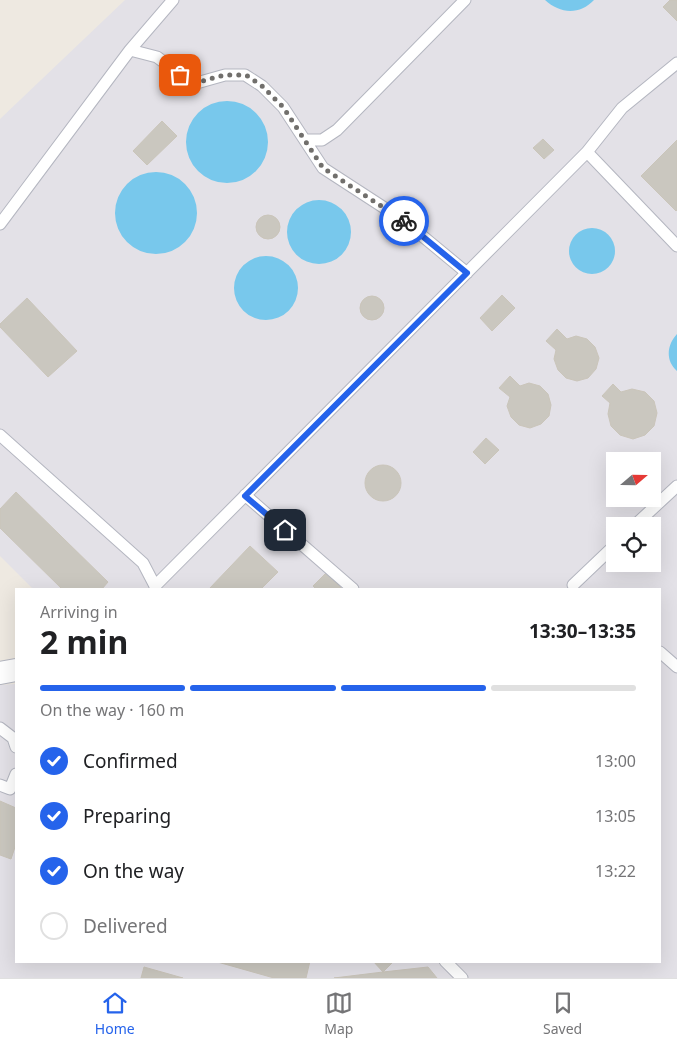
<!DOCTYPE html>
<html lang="en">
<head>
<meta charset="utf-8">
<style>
  :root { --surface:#fff; --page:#f6f6f6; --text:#202124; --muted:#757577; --line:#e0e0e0; --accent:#2563eb }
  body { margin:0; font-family:"Noto Sans",sans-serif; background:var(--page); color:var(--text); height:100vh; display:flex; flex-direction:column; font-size:19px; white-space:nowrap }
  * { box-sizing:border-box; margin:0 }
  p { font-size:16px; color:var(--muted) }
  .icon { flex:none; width:28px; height:28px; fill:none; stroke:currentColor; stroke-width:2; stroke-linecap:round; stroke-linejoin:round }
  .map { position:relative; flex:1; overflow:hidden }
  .panel { position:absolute; left:15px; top:588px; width:646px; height:375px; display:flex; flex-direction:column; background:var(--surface); border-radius:0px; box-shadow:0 5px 20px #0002 }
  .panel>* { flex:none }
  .needle { width:32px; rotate:70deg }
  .fabs { position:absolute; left:606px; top:452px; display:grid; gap:10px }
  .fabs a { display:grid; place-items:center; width:55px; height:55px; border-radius:0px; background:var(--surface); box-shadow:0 5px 20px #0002; font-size:25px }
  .pin { position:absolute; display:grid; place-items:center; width:42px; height:42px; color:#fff; margin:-21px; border-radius:10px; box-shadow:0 2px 8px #0006 }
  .courier { position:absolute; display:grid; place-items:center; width:50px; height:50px; margin:-25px; border:4px solid #2563eb; border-radius:50%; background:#fff; color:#222; box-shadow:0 1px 6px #0007 }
  .headline em { font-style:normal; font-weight:700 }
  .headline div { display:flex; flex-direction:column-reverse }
  .headline { display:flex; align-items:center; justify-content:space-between; height:85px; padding:0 25px }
  h1 { font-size:32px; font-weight:700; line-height:38px }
  .bar { display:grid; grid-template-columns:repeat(4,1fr); gap:8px 5px; align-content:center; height:60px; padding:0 25px }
  .bar i { height:6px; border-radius:4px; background:var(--line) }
  .bar .current { background:var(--accent) }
  .bar p { grid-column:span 4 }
  ol { padding:0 25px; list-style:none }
  li { display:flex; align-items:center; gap:15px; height:55px }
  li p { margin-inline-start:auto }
  li .icon { padding:5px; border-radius:50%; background:var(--accent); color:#fff; stroke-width:4 }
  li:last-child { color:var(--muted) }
  li i { width:28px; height:28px; border:2px solid var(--line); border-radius:50% }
  .dock { display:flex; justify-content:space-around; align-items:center; height:70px; border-top:1px solid var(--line); background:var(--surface); font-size:14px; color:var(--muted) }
  .dock a { display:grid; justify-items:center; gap:2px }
  .dock .current { color:var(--accent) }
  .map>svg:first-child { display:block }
  .industrial { fill:#e3e1e7; fill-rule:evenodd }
  .water { fill:#78c8ec }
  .building { fill:#cac7bf; stroke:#cac5ba }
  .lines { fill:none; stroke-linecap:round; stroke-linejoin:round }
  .service-casing { stroke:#b4b6c0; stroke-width:13 }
  .minor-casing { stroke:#b4b6c0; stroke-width:24 }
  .service { stroke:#fff; stroke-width:11 }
  .minor { stroke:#fff; stroke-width:22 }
  .done { stroke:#716f6c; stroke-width:5; stroke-dasharray:0 9 }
  .route { stroke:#2563eb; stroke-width:6 }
</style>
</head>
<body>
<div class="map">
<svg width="677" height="978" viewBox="0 0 677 978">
  <rect width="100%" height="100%" fill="#eee9e1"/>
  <path class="industrial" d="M125,0h552v978h-677v-293l16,-1v277h644v-372h-627l-33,-33v-437zM615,461h37v38h-37zM615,526h37v38h-37z"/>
  <path class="water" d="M545,0h49c-14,15 -34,14 -49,0z
    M186 142a41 41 0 1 1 82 0a41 41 0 1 1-82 0Z
    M115 213a41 41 0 1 1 82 0a41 41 0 1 1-82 0Z
    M287 232a32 32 0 1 1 64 0a32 32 0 1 1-64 0Z
    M569 251a23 23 0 1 1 46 0a23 23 0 1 1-46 0Z
    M234 288a32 32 0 1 1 64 0a32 32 0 1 1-64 0Z
    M677,334v37c-12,-11 -10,-26 0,-37z"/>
  <path class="building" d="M670,0h7v21l-14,-14z
    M162,121l15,15 -30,29 -14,-14z
    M543,139l11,11 -10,9 -11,-11z
    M677,140v70l-1,1 -35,-35z
    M256 227a12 12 0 1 1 24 0a12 12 0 1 1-24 0Z
    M502,295l13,13 -23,23 -12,-13z
    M360 308a12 12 0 1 1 24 0a12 12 0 1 1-24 0Z
    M27,298l50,53 -29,26 -48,-50v-3z
    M557,329l10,10 9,-3 11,3 8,8 4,11 -3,11 -8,9 -11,3 -11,-3 -8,-8 -4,-11 2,-9 -10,-9z
    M510,376l10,10 9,-3 11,3 8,8 3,11 -2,11 -8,8 -11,4 -11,-3 -8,-8 -4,-11 3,-9 -11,-9z
    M613,384l8,8 11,-3 13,3 9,9 3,12 -3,13 -9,9 -12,4 -13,-4 -9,-9 -3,-12 2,-11 -8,-7z
    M486,438l13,12 -14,14 -12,-12z
    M365 483a18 18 0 1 1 36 0a18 18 0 1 1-36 0Z
    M16,492l92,90 -6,7h-40l-62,-61v-19z
    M250,546l28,26 -17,17h-52z
    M326,573l16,16h-26l-3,-3z
    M0,801l16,7v36l-5,15 -11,-4z
    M214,961h96l-4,17h-32z
    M373,961h21l-11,11z
    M144,967l39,11h-42z
    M428,967l9,11h-103l49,-6z"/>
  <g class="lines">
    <g class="service-casing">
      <path id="service" d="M130,50l27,7 36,27 32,-9h20l17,11 21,21 40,61 80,52 64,53
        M305,140h17l15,-10 128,-130
        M587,152l90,94
        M0,224l130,-174 43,-50
        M0,435l143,128 12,23
        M245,495l108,94
        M634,526l43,-40
        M573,585l42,-40
        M155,589v-3l432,-434 35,-44 55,-45
        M660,652l17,15
        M0,728l13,10 3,9
        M0,785l10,4 6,-15
        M445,961l17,17"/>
    </g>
    <g class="minor-casing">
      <path id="minor" d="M0,673l16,-3"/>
    </g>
    <use href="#service" class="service"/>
    <use href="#minor" class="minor"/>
  </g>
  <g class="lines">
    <path class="done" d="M180,75l12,9 32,-9h22l16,11 21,21 40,61 81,53"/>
    <path class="route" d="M285,530l-40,-34 222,-223 -63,-52"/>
  </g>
</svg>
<div class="fabs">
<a><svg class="needle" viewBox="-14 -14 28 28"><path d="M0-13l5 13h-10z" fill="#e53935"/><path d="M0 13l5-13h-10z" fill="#757577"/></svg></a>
<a><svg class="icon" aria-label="locate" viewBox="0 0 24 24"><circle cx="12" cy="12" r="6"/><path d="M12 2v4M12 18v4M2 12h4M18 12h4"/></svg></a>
</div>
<div class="pin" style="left:180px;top:75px;background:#ea580c"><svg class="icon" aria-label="bag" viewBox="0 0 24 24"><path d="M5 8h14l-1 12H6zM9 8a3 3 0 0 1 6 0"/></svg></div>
<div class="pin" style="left:285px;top:530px;background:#1f2937"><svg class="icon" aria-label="home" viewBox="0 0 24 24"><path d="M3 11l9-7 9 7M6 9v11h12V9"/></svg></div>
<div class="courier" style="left:404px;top:221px"><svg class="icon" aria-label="bike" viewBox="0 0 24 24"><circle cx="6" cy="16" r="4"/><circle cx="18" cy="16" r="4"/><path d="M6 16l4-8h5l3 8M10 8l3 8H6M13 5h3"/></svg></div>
<section class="panel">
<div class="headline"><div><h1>2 min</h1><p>Arriving in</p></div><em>13:30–13:35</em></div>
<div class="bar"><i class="current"></i><i class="current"></i><i class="current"></i><i></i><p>On the way · 160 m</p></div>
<ol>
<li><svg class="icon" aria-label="check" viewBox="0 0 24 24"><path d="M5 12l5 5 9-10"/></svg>Confirmed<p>13:00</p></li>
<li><svg class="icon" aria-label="check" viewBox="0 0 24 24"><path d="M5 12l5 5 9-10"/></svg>Preparing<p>13:05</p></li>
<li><svg class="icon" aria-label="check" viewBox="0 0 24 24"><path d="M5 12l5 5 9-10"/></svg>On the way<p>13:22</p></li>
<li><i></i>Delivered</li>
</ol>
</section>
</div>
<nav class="dock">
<a class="current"><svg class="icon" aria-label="home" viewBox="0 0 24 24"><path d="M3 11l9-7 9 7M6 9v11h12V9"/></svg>Home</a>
<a><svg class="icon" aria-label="map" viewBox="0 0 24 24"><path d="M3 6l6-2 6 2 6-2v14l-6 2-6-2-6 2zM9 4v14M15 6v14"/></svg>Map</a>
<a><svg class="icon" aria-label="saved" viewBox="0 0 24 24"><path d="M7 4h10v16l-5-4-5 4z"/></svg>Saved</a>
</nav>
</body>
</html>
